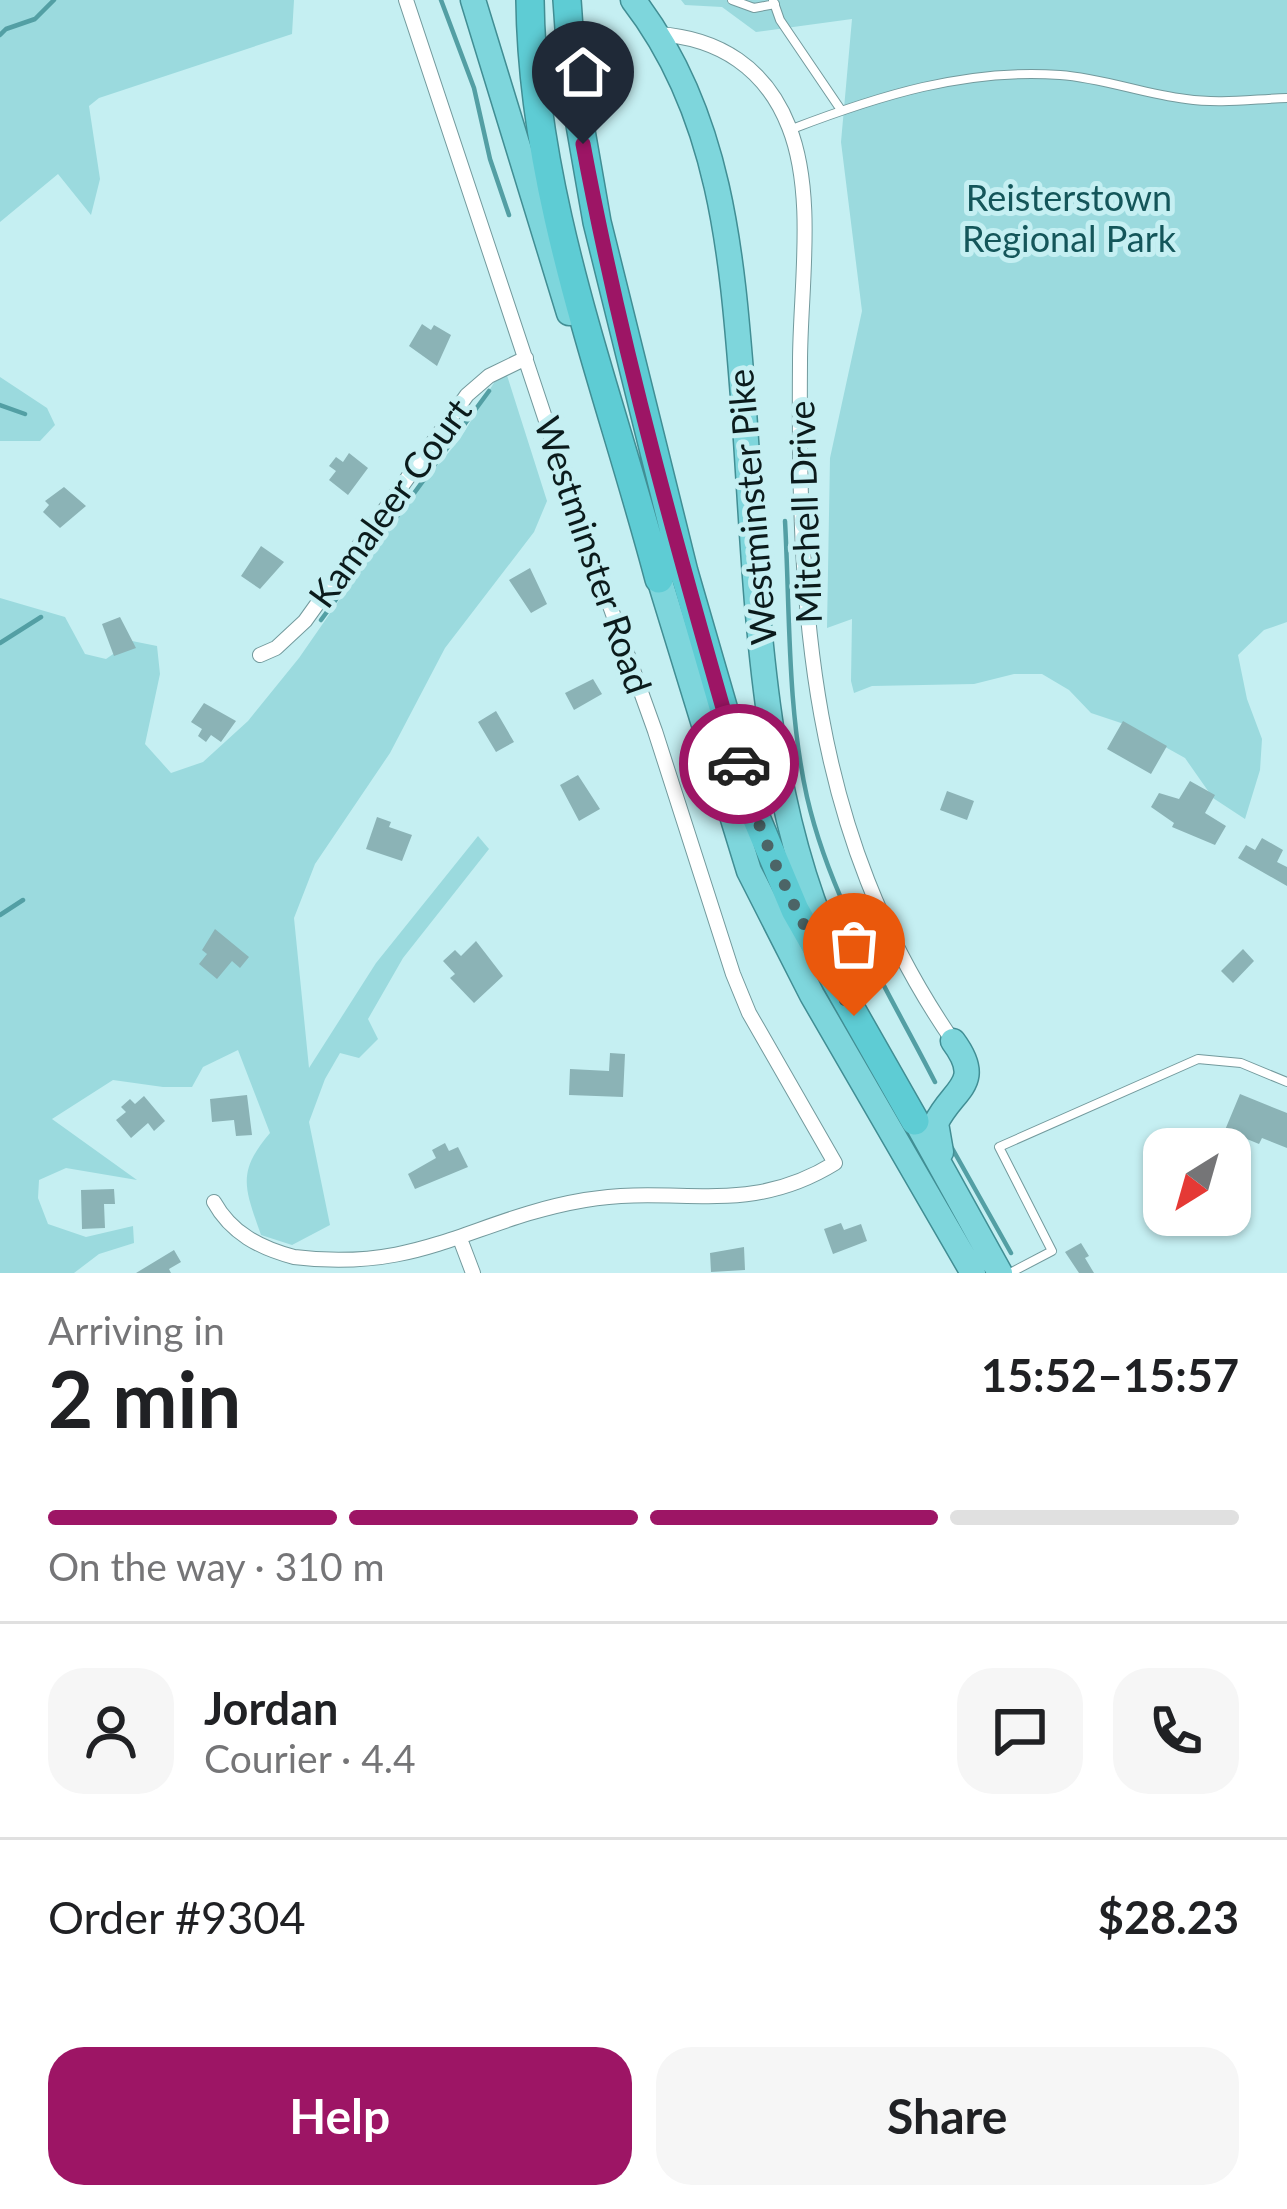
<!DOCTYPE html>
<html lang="en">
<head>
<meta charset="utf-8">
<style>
  :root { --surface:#fff; --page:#f6f6f6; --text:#202124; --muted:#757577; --line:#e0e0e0; --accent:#9d1565 }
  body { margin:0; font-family:Lato,sans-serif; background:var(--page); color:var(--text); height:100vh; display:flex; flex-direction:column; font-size:45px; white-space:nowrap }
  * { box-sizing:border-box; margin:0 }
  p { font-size:39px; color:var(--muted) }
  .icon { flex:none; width:66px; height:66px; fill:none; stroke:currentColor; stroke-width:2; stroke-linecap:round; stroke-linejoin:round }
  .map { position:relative; height:1273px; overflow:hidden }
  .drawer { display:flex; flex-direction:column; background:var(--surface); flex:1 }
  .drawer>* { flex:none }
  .needle { width:78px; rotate:217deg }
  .tools { position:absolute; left:1143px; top:1128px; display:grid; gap:24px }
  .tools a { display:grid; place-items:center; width:108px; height:108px; border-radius:24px; background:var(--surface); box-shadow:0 3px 9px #0004; font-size:60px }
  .pin { position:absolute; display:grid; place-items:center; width:102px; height:102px; color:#fff; margin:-123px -51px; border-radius:50% 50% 50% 0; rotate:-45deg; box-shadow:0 0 12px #0007 }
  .pin .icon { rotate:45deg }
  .courier { position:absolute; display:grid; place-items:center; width:120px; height:120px; margin:-60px; border:9px solid #9d1565; border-radius:50%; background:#fff; color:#222; box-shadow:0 3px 15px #0007 }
  .summary em { font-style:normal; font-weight:700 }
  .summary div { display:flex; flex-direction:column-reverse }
  .summary { display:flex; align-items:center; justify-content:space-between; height:204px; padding:0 48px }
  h1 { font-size:78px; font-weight:700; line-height:90px }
  .bar { display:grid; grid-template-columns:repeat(4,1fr); gap:18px 12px; align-content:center; height:144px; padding:0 48px }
  .bar i { height:15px; border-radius:9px; background:var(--line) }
  .bar .on { background:var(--accent) }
  .bar p { grid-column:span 4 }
  .line { display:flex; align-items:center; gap:30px; padding:0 48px; border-top:3px solid var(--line) }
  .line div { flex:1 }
  .round { display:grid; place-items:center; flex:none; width:126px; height:126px; border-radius:36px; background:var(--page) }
  .primary-button { display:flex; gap:24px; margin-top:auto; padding:24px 48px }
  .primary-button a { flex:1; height:138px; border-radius:36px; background:var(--accent); color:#fff; font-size:48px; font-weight:700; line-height:138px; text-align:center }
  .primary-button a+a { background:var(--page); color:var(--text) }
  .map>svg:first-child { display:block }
  .green { fill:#9bdade }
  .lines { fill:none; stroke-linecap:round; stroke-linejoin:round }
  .stream { stroke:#539fa4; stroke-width:4.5 }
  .building { fill:#8bb3b6 }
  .service-casing { stroke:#739a9d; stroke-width:10 }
  .minor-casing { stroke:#739a9d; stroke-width:16 }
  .trunk-casing { stroke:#418e94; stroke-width:27 }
  .motorway-casing { stroke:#418e94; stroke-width:30 }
  .service { stroke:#fff; stroke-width:8 }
  .minor { stroke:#fff; stroke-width:14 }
  .trunk { stroke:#7ed6dc; stroke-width:24 }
  .motorway { stroke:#5eccd4; stroke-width:27 }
  .done { stroke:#4c6567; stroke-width:12; stroke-dasharray:0 21.6 }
  .route { stroke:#9d1565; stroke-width:15 }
  .labels { text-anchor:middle; stroke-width:10; stroke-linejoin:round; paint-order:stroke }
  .park-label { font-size:36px; fill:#14565a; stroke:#c5eff2 }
  .street-label { font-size:36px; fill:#0b1b1c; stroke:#c5eff2 }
</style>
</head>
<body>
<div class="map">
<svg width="1287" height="1273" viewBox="0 0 1287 1273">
  <rect width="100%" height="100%" fill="#c5eff2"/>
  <path class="green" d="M0,0h294l-2,34 -193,64 -10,8 11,73 -9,36 -33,-41 -58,48z
    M681,0h606v622l-23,8 -26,25 9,44 15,40 -2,31 -15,49 -32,-21 -28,-40 -61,-34 -33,-11 -22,-23 -27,-16h-28l-40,10 -102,2 -18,7 -3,-12 1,-62 -25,9 3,-170 32,-147 -21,-169 11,-123 -96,13 -34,-25 -37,-2z
    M504,366l43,135 -13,31 -89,116 -55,105 -75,111 -21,54 15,150 67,-105 102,-127 11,13 -86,109 -35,61 10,20 -19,19 -19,-5 -15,26 -16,43 21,103 -38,20 -31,-10c-16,-47 -25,-62 9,-102l-32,-83 -35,17 -11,20h-29l-50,-7 -61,39 85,61 -71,-12 -27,12 -1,18 10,26 38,13 47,-11 1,17 -35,11 -25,19h-74v-675l65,19 20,37 21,5 26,-18 25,5 3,28 -15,70 26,29 32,-11 45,-41 51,-63 111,-160 50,-59z
    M0,377l47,31 8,17 -15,16h-40z"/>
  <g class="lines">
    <path class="stream" d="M441,0l33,88 16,71 19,56
      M0,35l6,-6 29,-10 19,-19
      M0,405l25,9
      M785,521c5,90 2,187 22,276 24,104 80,191 128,285
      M321,620l168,-229
      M0,643l41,-26
      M0,915l23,-15
      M952,1148l59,105"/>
  </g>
  <path class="building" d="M422,324l9,6 3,-5 17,10 -14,31 -28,-20z
    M349,453l19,15 -20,27 -19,-15 7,-9 -7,-5 7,-9 7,5z
    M64,487l22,19 -26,22 -17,-16 6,-7 -4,-4z
    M261,546l23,16 -24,27 -19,-13z
    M530,568l17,36 -16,9 -22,-33z
    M120,617l16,31 -22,8 -12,-32z
    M593,679l9,15 -28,16 -9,-17z
    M204,703l32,18 -15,21 -10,-7 -5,7 -8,-6 4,-7 -11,-7z
    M496,711l18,31 -18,10 -18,-30z
    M1123,721l44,25 -16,28 -44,-25z
    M578,775l22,34 -21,12 -19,-36z
    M1190,781l25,14 -10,18 21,13 -11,19 -43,-18 2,-4 -23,-16 8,-14 20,6z
    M947,791l27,10 -7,19 -27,-10z
    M377,817l14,5 -2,5 23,8 -10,26 -36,-12z
    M1262,838l21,12 -6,12 10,5v19l-49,-28 8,-13 9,5z
    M215,929l34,28 -9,11 -8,-7 -15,18 -18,-15 8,-10 -5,-4z
    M476,941l27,35 -29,27 -24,-25 5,-4 -12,-13 12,-11 6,6z
    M1243,949l11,12 -21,22 -12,-12z
    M610,1053l15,1 -2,43 -54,-2 1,-26 39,2z
    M1240,1094l47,19v35l-25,-10 -3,6 -34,-14z
    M247,1095l5,40 -16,1 -2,-16 -22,2 -2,-23z
    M144,1096l21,25 -11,10 -6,-8 -17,15 -15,-18 10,-8 -5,-5 9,-8 5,5z
    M445,1143l4,8 9,-4 10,20 -53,22 -7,-15 28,-16 -4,-8z
    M114,1189l1,15h-11l1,24 -23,1 -1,-39z
    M841,1223l3,7 17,-6 6,17 -34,13 -9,-25z
    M1081,1243l8,13 -4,2 9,15h-15l-14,-21z
    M744,1247l1,23 -34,2 -1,-19z
    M174,1250l7,12 -12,7 2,4h-35z"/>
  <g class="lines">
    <g class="service-casing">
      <path id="service" d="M732,0l22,8 21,-4
        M773,0l7,20 61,90
        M792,129c86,-33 174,-61 268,-54 43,3 83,19 126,24 34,5 67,0 101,-1
        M1010,1273l42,-22 -53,-104 199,-88 43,4 46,19"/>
    </g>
    <g class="minor-casing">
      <path id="minor" d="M658,34c61,4 108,34 131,93 27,68 11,163 11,235 -2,247 8,469 153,679
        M260,655l16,-7 29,-27 162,-226 22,-19 37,-18
        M214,1202c17,31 46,46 80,55 127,16 179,-38 291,-57 94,-16 161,18 250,-37l-86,-150 -16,-39 -78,-243 -77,-214 -172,-517
        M462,1244l11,29"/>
    </g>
    <g class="trunk-casing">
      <path id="trunk" d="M473,0l96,313
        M633,0c89,115 99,257 110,397 14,185 14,402 98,571
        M654,562l95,309 63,124 161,278
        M908,1107l92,166
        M941,1152l-5,-29c17,-35 49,-39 17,-82"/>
    </g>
    <g class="motorway-casing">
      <path id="motorway" d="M530,0c2,198 79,389 129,579
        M567,0l6,85 24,137 87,350 69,238 42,100 120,211"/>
    </g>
    <use href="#service" class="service"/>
    <use href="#minor" class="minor"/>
    <use href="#trunk" class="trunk"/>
    <use href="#motorway" class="motorway"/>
  </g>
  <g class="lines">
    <path class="done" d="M739,764c26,90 68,171 115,252"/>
    <path class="route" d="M583,144c39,209 97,415 156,620"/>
  </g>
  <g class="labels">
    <g class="park-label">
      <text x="1069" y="211">Reisterstown<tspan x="1069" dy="41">Regional Park</tspan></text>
    </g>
    <g class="street-label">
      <text transform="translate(390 503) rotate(-54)" y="13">Kamaleer Court</text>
      <text transform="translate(752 507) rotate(-95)" y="13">Westminster Pike</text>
      <text transform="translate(805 512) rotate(-92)" y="13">Mitchell Drive</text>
      <text transform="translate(593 555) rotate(71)" y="13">Westminster Road</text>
    </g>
  </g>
</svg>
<div class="tools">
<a><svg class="needle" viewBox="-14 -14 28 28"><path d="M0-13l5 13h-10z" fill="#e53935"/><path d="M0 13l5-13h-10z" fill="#757577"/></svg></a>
</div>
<div class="pin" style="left:854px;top:1016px;background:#ea580c"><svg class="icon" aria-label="bag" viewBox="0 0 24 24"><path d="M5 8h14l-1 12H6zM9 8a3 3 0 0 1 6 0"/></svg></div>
<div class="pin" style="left:583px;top:144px;background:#1f2937"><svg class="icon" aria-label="home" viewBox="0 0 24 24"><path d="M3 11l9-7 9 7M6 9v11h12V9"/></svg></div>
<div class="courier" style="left:739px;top:764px"><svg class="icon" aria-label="car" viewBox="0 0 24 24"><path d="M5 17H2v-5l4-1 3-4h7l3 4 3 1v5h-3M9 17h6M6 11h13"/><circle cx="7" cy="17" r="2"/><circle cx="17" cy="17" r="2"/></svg></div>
</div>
<section class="drawer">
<div class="summary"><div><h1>2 min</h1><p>Arriving in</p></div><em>15:52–15:57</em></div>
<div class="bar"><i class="on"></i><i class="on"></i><i class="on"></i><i></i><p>On the way · 310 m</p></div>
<div class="line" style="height:216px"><a class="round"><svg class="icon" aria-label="person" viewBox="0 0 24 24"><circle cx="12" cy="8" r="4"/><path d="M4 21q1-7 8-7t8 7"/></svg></a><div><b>Jordan</b><p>Courier · 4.4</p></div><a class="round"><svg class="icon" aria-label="chat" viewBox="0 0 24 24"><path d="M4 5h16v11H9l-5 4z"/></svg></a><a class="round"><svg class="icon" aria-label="phone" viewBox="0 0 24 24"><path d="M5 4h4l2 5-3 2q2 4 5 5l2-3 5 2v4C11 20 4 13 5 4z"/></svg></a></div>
<div class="line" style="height:156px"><div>Order #9304</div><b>$28.23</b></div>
<div class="primary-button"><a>Help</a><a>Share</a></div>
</section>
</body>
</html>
